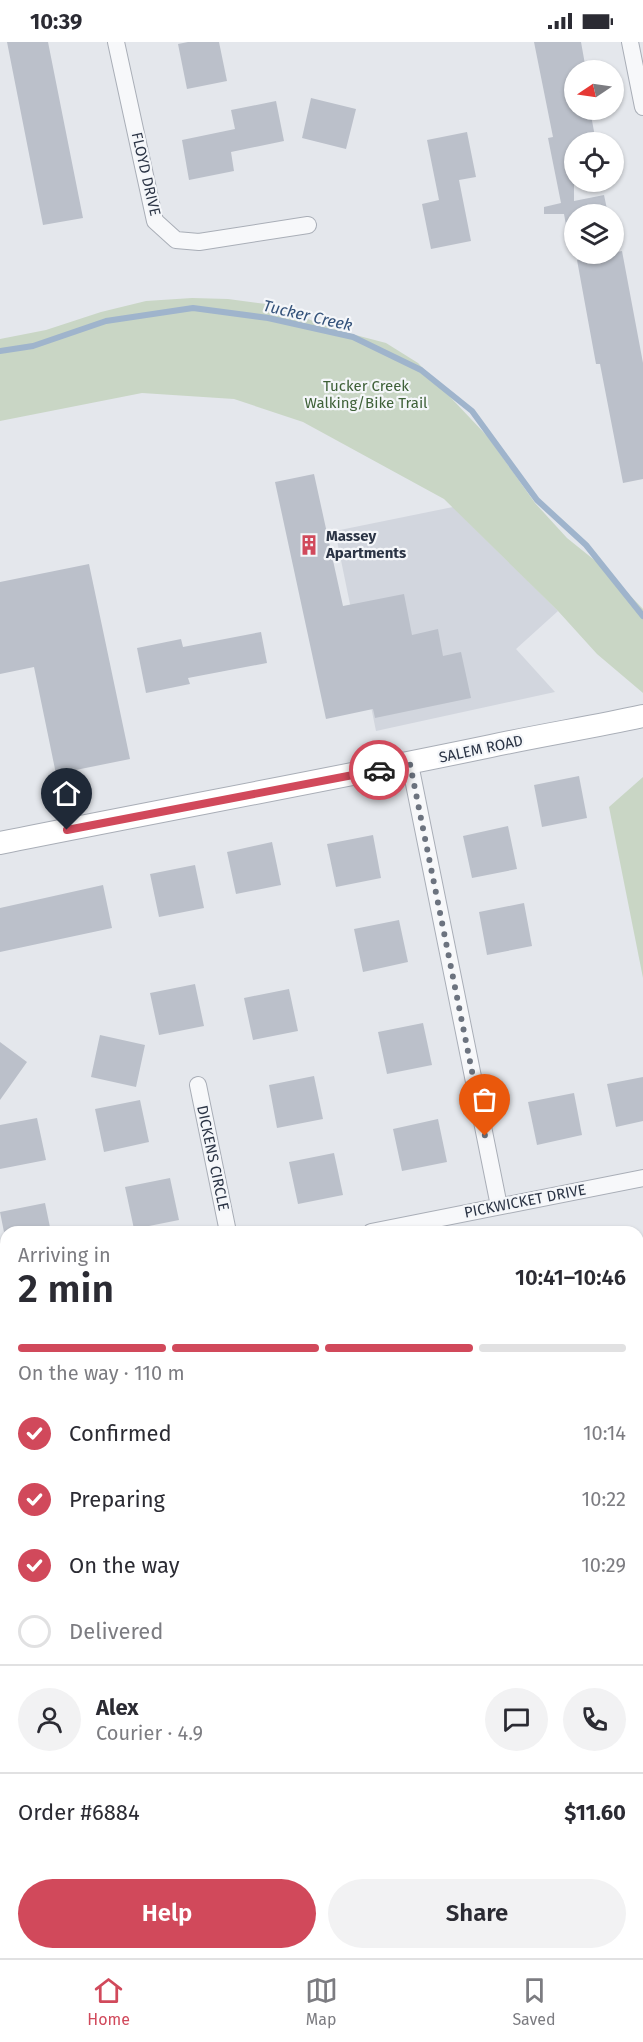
<!DOCTYPE html>
<html lang="en">
<head>
<meta charset="utf-8">
<style>
  :root { --surface:#fff; --page:#f2f2f3; --text:#2b2b33; --muted:#7c7c81; --line:#e1e1e2; --accent:#d1495b }
  body { margin:0; font-family:"Fira Sans",sans-serif; background:var(--page); color:var(--text); height:100vh; display:flex; flex-direction:column; font-size:22px; white-space:nowrap }
  * { box-sizing:border-box; margin:0 }
  p { font-size:20px; color:var(--muted) }
  .icon { flex:none; width:33px; height:33px; fill:none; stroke:currentColor; stroke-width:2; stroke-linecap:round; stroke-linejoin:round }
  .map { position:relative; flex:1; overflow:hidden }
  .details { position:absolute; left:0px; top:1184px; width:644px; height:734px; display:flex; flex-direction:column; background:var(--surface); border-radius:18px 18px 0 0; box-shadow:0 2px 4px #0004 }
  .details>* { flex:none }
  .needle { width:39px; rotate:257deg }
  .fabs { position:absolute; left:564px; top:18px; display:grid; gap:12px }
  .fabs a { display:grid; place-items:center; width:60px; height:60px; border-radius:50%; background:var(--surface); box-shadow:0 2px 4px #0004; font-size:30px }
  .pin { position:absolute; display:grid; place-items:center; width:51px; height:51px; color:#fff; margin:-62px -26px; border-radius:50% 50% 50% 0; rotate:-45deg; box-shadow:0 0 6px #0007 }
  .pin .icon { rotate:45deg }
  .courier { position:absolute; display:grid; place-items:center; width:60px; height:60px; margin:-30px; border:4px solid #d1495b; border-radius:50%; background:#fff; color:#222; box-shadow:0 2px 8px #0007 }
  .headline em { font-style:normal; font-weight:600 }
  .headline div { display:flex; flex-direction:column-reverse }
  .headline { display:flex; align-items:center; justify-content:space-between; height:102px; padding:0 18px }
  h1 { font-size:39px; font-weight:600; line-height:45px }
  .bar { display:grid; grid-template-columns:repeat(4,1fr); gap:9px 6px; align-content:center; height:72px; padding:0 18px }
  .bar i { height:8px; border-radius:4px; background:var(--line) }
  .bar .on { background:var(--accent) }
  .bar p { grid-column:span 4 }
  .line { display:flex; align-items:center; gap:15px; padding:0 18px; border-top:2px solid var(--line) }
  .line div { flex:1 }
  .round { display:grid; place-items:center; flex:none; width:63px; height:63px; border-radius:32px; background:var(--page) }
  ol { padding:0 18px; list-style:none }
  li { display:flex; align-items:center; gap:18px; height:66px }
  li p { margin-inline-start:auto }
  li .icon { padding:6px; border-radius:50%; background:var(--accent); color:#fff; stroke-width:4 }
  li:last-child { color:var(--muted) }
  li i { width:33px; height:33px; border:3px solid var(--line); border-radius:50% }
  .button { display:flex; gap:12px; margin-top:auto; padding:12px 18px }
  .button a { flex:1; height:69px; border-radius:36px; background:var(--accent); color:#fff; font-size:24px; font-weight:600; line-height:69px; text-align:center }
  .button a+a { background:var(--page); color:var(--text) }
  .status { display:flex; justify-content:space-between; align-items:center; height:42px; padding:0 30px; background:var(--surface); direction:ltr }
  .status svg { height:16px; fill:currentColor }
  .tabs { display:flex; justify-content:space-around; align-items:center; height:84px; border-top:2px solid var(--line); background:var(--surface); font-size:16px; color:var(--muted) }
  .tabs a { display:grid; justify-items:center; gap:3px }
  .tabs .on { color:var(--accent) }
  .map>svg:first-child { display:block }
  .built { fill:#d2d6de }
  .green { fill:#c9d6c5 }
  .lines { fill:none; stroke-linecap:round; stroke-linejoin:round }
  .stream { stroke:#9fb4cc; stroke-width:6 }
  .building { fill:#bbc0ca }
  .street-casing { stroke:#a9aeb7; stroke-width:18 }
  .secondary-casing { stroke:#a9aeb7; stroke-width:24 }
  .street { stroke:#f7f8fa; stroke-width:16 }
  .secondary { stroke:#fff; stroke-width:22 }
  .done { stroke:#6c737f; stroke-width:6; stroke-dasharray:0 10.8 }
  .route { stroke:#d1495b; stroke-width:8 }
  .labels { text-anchor:middle; stroke-width:4.5; stroke-linejoin:round; paint-order:stroke }
  .street-label { font-size:15px; fill:#2b3445; stroke:#f4f6f9 }
  .park-label { font-size:15px; fill:#3f6138; stroke:#f4f6f9 }
  .poi-label { font-size:15px; font-weight:bold; fill:#2b3445; stroke:#f4f6f9; text-anchor:start }
  .water-label { font-size:16px; font-style:italic; fill:#34527a; stroke:#f4f6f9 }
</style>
</head>
<body>
<div class="status"><b>10:39</b><svg viewBox="0 0 49 12"><path d="M0 12V9h3v3zM5 12V6h3v6zM10 12V3h3v9zM15 12V0h3v12zM26 1h20v11H26zM47 4h2v5h-2z"/></svg></div>
<div class="map">
<svg width="643" height="1916" viewBox="0 0 643 1916">
  <rect width="100%" height="100%" fill="#e4e7ec"/>
  <path class="built" d="M453,465l105,104 -42,38 39,43 -179,39 -41,-200z"/>
  <path class="green" d="M192,256l36,1 38,5 78,28 42,11 32,20 70,74 47,66 32,35 36,29 40,42v84l-46,-39 -39,-43 -114,-112 -141,-77 -69,-23 -92,-6 -142,28v-82l46,-9 55,-18 45,-11z
    M643,735v201l-34,-171z"/>
  <g class="lines">
    <path class="stream" d="M0,309l33,-5 73,-25 87,-13 75,10 85,19 68,33 51,41 65,89 49,45 57,71"/>
  </g>
  <path class="building" d="M7,0h41l35,176 -40,7z
    M188,0h31l8,39 -40,8 -9,-45z
    M534,0h47l5,28h-12v40h16l6,32h-22v59l30,-6 4,19h-34v17h-7l-3,-17h-20v-7l17,-4 -13,-65 5,-1z
    M311,56l45,11 -10,40 -44,-11z
    M276,59l8,40 -53,11 3,19 -45,9 -7,-40 53,-11 -4,-19z
    M467,90l9,45 -17,3 12,61 -40,8 -9,-45 17,-4 -12,-60z
    M622,209l21,112v116l-20,4 -23,-119h-4l-19,-104z
    M314,432l29,132 61,-12 8,41 26,-6 5,27 18,-4 10,46 -96,20 -2,-9 -47,10 -51,-237z
    M89,522l41,195 -74,15 -22,-107 -34,7v-92z
    M261,590l6,31 -79,15 2,6 -44,9 -9,-45 44,-9 2,8z
    M579,734l8,42 -45,9 -8,-42z
    M508,784l9,43 -45,9 -9,-42z
    M373,793l8,43 -45,9 -9,-43z
    M272,800l9,43 -45,9 -9,-42z
    M195,823l9,43 -45,9 -9,-43z
    M103,843l9,43 -112,24v-44z
    M524,861l8,43 -45,9 -8,-43z
    M399,878l9,42 -45,10 -9,-43z
    M195,942l9,42 -45,9 -9,-42z
    M289,947l9,42 -45,9 -9,-42z
    M423,981l9,42 -45,9 -9,-42z
    M100,993l45,10 -9,42 -45,-10z
    M0,1000l27,20 -27,38z
    M314,1034l9,43 -46,9 -8,-43z
    M643,1035v44l-27,6 -9,-43z
    M574,1051l8,42 -45,10 -9,-43z
    M140,1058l9,42 -45,10 -9,-43z
    M37,1076l9,42 -46,9v-44z
    M438,1077l9,43 -45,9 -9,-42z
    M334,1111l9,42 -45,9 -9,-42z
    M170,1136l9,42 -45,9 -9,-42z
    M45,1161l6,29h-47l-4,-20z"/>
  <g class="lines">
    <g class="street-casing">
      <path id="street" d="M116,0l39,179 21,19 23,2 109,-17
        M630,0l13,65
        M410,722l89,442
        M198,1043l30,147
        M371,1190l272,-54
        M0,1261l6,-1
        M638,1431l5,-1
        M0,1557l6,-2
        M638,1727l5,-1
        M0,1861l6,-1"/>
    </g>
    <g class="secondary-casing">
      <path id="secondary" d="M0,801c164,-33 328,-63 491,-97 51,-11 102,-19 152,-30"/>
    </g>
    <use href="#street" class="street"/>
    <use href="#secondary" class="secondary"/>
  </g>
  <g class="lines">
    <path class="done" d="M379,728l31,-6 75,372"/>
    <path class="route" d="M67,788l312,-60"/>
  </g>
  <defs>
    <g id="building-bare" transform="scale(1.62)"><path d="M-4-6H4V6H1V3H-1V6H-4ZM-2.5-4.3h1.7v1.8h-1.7ZM.8-4.3h1.7v1.8H.8ZM-2.5-1h1.7V.8h-1.7ZM.8-1h1.7V.8H.8Z" fill="#d1495b" stroke="#f4f6f9" stroke-width="2.5" paint-order="stroke"/></g>
  </defs>
  <g fill-rule="evenodd">
    <use href="#building-bare" x="309" y="503"/>
  </g>
  <g class="labels">
    <g class="street-label">
      <text transform="translate(146 132) rotate(77)" y="5">FLOYD DRIVE</text>
      <text transform="translate(481 707) rotate(-12)" y="5">SALEM ROAD</text>
      <text transform="translate(213 1116) rotate(78)" y="5">DICKENS CIRCLE</text>
      <text transform="translate(525 1159) rotate(-11)" y="5">PICKWICKET DRIVE</text>
    </g>
    <g class="park-label">
      <text x="366" y="349">Tucker Creek<tspan x="366" dy="17">Walking/Bike Trail</tspan></text>
    </g>
    <g class="poi-label">
      <text x="326" y="499">Massey<tspan x="326" dy="17">Apartments</tspan></text>
    </g>
    <g class="water-label">
      <text transform="translate(308 273) rotate(13)" y="6">Tucker Creek</text>
    </g>
  </g>
</svg>
<div class="fabs">
<a><svg class="needle" viewBox="-14 -14 28 28"><path d="M0-13l5 13h-10z" fill="#e53935"/><path d="M0 13l5-13h-10z" fill="#7c7c81"/></svg></a>
<a><svg class="icon" aria-label="locate" viewBox="0 0 24 24"><circle cx="12" cy="12" r="6"/><path d="M12 2v4M12 18v4M2 12h4M18 12h4"/></svg></a>
<a><svg class="icon" aria-label="layers" viewBox="0 0 24 24"><path d="M12 4l9 5-9 5-9-5zM3 14l9 5 9-5"/></svg></a>
</div>
<div class="pin" style="left:485px;top:1094px;background:#ea580c"><svg class="icon" aria-label="bag" viewBox="0 0 24 24"><path d="M5 8h14l-1 12H6zM9 8a3 3 0 0 1 6 0"/></svg></div>
<div class="pin" style="left:67px;top:788px;background:#1f2937"><svg class="icon" aria-label="home" viewBox="0 0 24 24"><path d="M3 11l9-7 9 7M6 9v11h12V9"/></svg></div>
<div class="courier" style="left:379px;top:728px"><svg class="icon" aria-label="car" viewBox="0 0 24 24"><path d="M5 17H2v-5l4-1 3-4h7l3 4 3 1v5h-3M9 17h6M6 11h13"/><circle cx="7" cy="17" r="2"/><circle cx="17" cy="17" r="2"/></svg></div>
<section class="details">
<div class="headline"><div><h1>2 min</h1><p>Arriving in</p></div><em>10:41–10:46</em></div>
<div class="bar"><i class="on"></i><i class="on"></i><i class="on"></i><i></i><p>On the way · 110 m</p></div>
<ol>
<li><svg class="icon" aria-label="check" viewBox="0 0 24 24"><path d="M5 12l5 5 9-10"/></svg>Confirmed<p>10:14</p></li>
<li><svg class="icon" aria-label="check" viewBox="0 0 24 24"><path d="M5 12l5 5 9-10"/></svg>Preparing<p>10:22</p></li>
<li><svg class="icon" aria-label="check" viewBox="0 0 24 24"><path d="M5 12l5 5 9-10"/></svg>On the way<p>10:29</p></li>
<li><i></i>Delivered</li>
</ol>
<div class="line" style="height:108px"><a class="round"><svg class="icon" aria-label="person" viewBox="0 0 24 24"><circle cx="12" cy="8" r="4"/><path d="M4 21q1-7 8-7t8 7"/></svg></a><div><b>Alex</b><p>Courier · 4.9</p></div><a class="round"><svg class="icon" aria-label="chat" viewBox="0 0 24 24"><path d="M4 5h16v11H9l-5 4z"/></svg></a><a class="round"><svg class="icon" aria-label="phone" viewBox="0 0 24 24"><path d="M5 4h4l2 5-3 2q2 4 5 5l2-3 5 2v4C11 20 4 13 5 4z"/></svg></a></div>
<div class="line" style="height:78px"><div>Order #6884</div><b>$11.60</b></div>
<div class="button"><a>Help</a><a>Share</a></div>
</section>
</div>
<nav class="tabs">
<a class="on"><svg class="icon" aria-label="home" viewBox="0 0 24 24"><path d="M3 11l9-7 9 7M6 9v11h12V9"/></svg>Home</a>
<a><svg class="icon" aria-label="map" viewBox="0 0 24 24"><path d="M3 6l6-2 6 2 6-2v14l-6 2-6-2-6 2zM9 4v14M15 6v14"/></svg>Map</a>
<a><svg class="icon" aria-label="saved" viewBox="0 0 24 24"><path d="M7 4h10v16l-5-4-5 4z"/></svg>Saved</a>
</nav>
</body>
</html>
